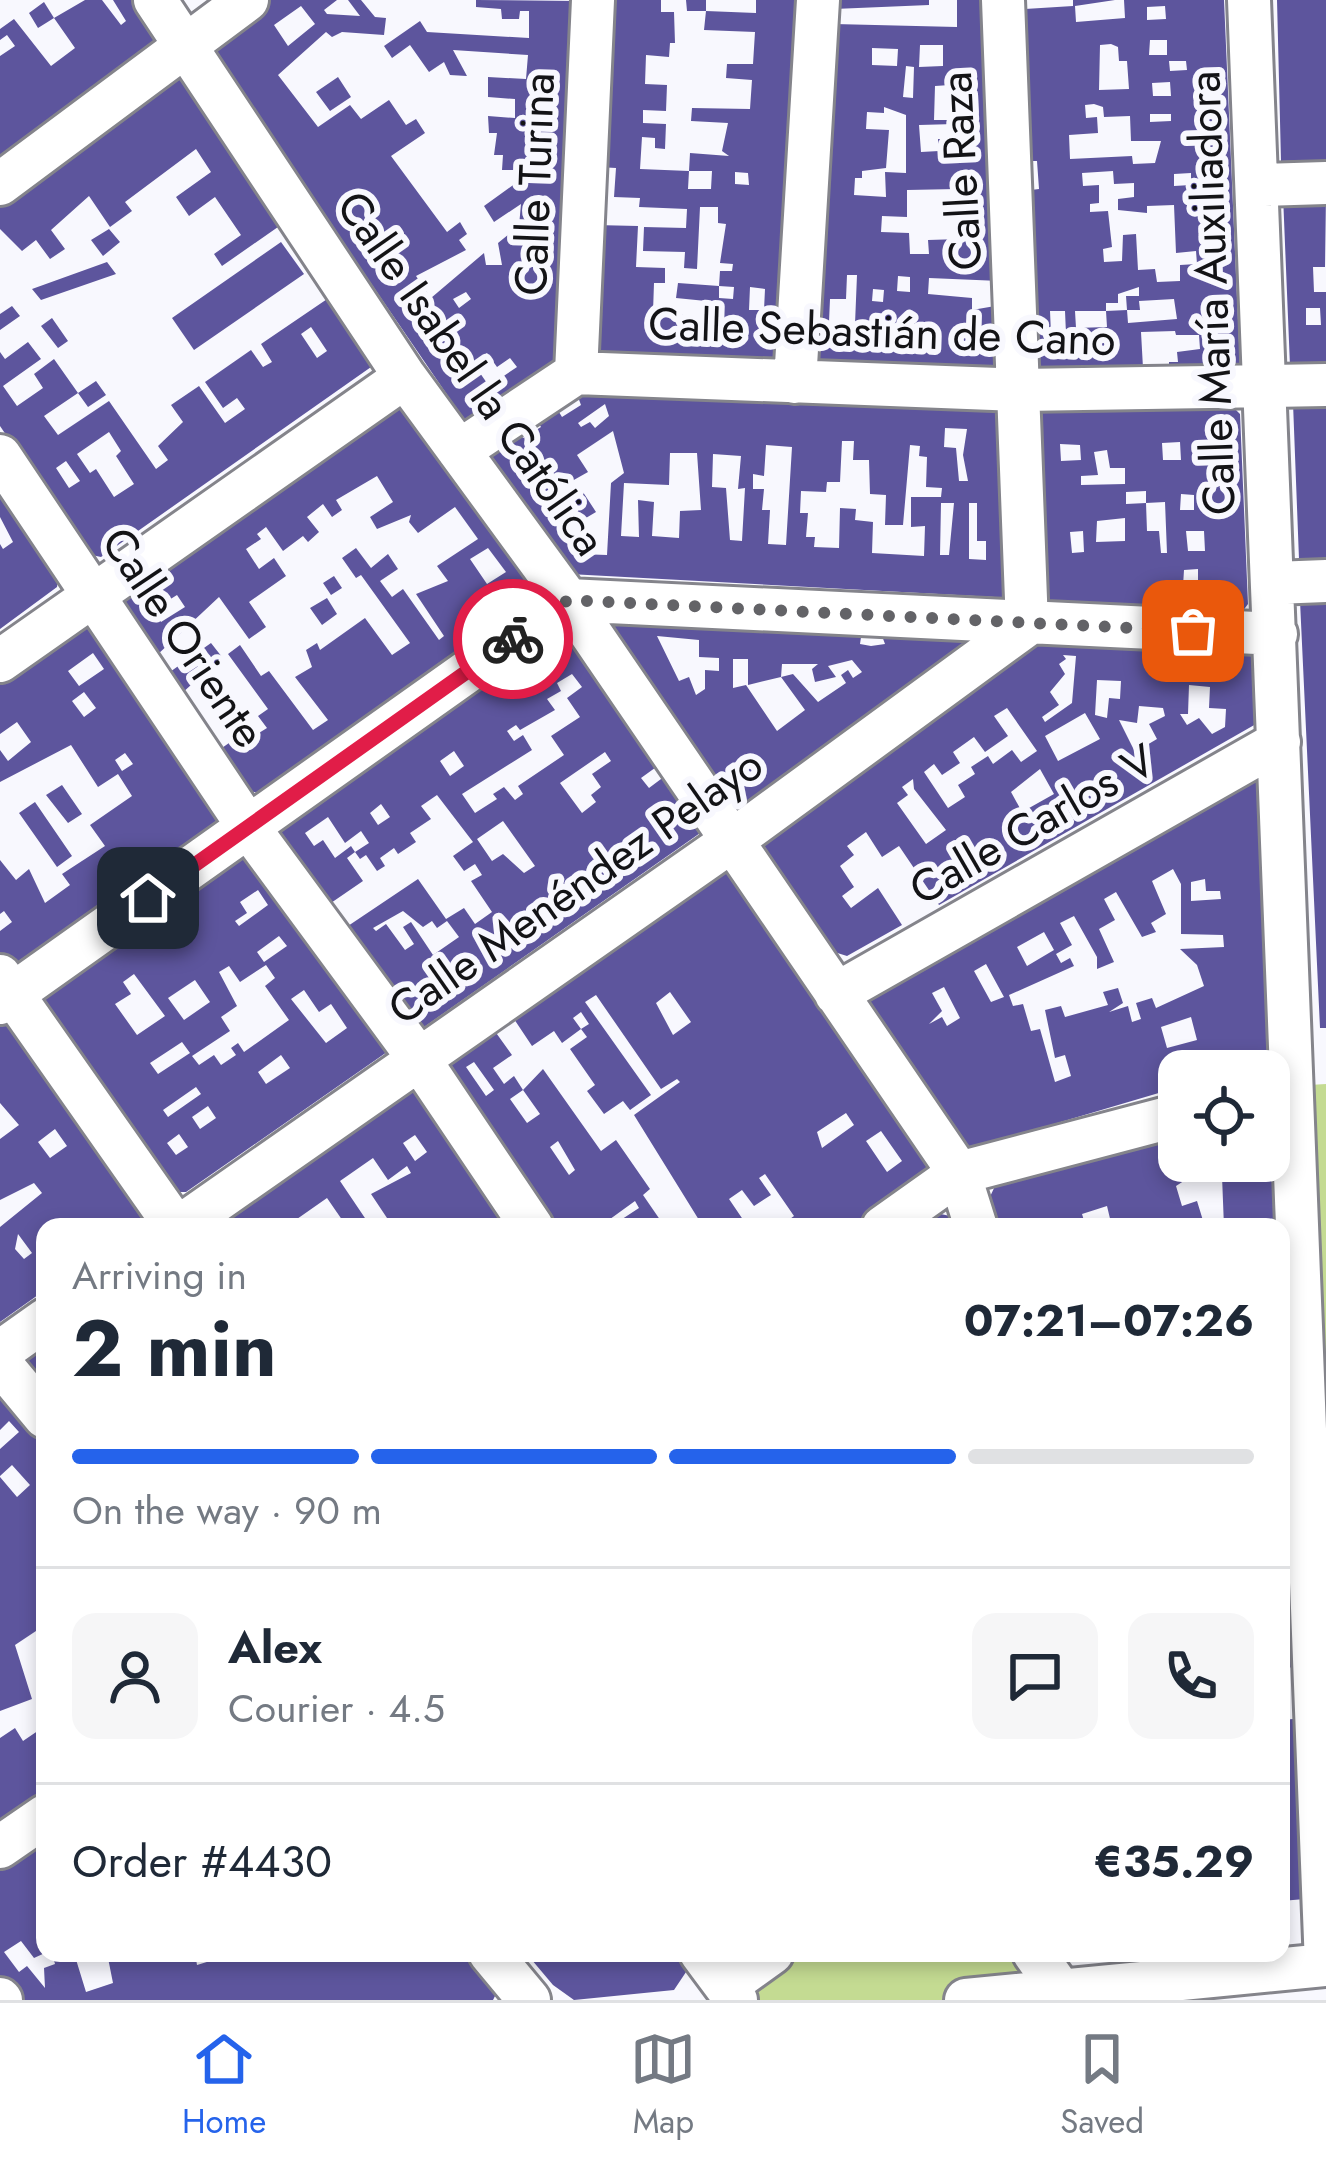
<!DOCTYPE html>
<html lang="en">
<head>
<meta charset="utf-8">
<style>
  :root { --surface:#fff; --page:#f6f6f7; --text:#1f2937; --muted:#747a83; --line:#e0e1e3; --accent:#2563eb }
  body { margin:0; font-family:Jost,sans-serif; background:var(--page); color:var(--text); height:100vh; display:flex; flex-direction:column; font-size:45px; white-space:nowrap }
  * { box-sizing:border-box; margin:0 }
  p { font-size:39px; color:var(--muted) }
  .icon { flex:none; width:66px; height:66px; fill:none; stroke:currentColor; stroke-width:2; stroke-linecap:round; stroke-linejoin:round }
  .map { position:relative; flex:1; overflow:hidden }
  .sheet { position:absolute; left:36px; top:1218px; width:1254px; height:744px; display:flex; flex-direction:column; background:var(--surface); border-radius:24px; box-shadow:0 6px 18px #0003 }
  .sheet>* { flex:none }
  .fabs { position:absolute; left:1158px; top:1050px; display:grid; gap:24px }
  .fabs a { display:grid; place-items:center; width:132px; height:132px; border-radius:24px; background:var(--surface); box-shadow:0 6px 18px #0003; font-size:60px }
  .pin { position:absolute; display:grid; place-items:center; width:102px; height:102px; color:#fff; margin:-51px; border-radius:24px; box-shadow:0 6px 18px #0006 }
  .courier { position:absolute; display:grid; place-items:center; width:120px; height:120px; margin:-60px; border:9px solid #e11d48; border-radius:50%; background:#fff; color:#222; box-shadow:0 3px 15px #0007 }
  .summary em { font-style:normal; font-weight:700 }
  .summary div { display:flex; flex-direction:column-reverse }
  .summary { display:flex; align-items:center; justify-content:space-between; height:204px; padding:0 36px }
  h1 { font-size:78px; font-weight:700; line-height:90px }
  .bar { display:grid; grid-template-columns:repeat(4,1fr); gap:18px 12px; align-content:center; height:144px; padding:0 36px }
  .bar i { height:15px; border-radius:9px; background:var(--line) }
  .bar .on { background:var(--accent) }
  .bar p { grid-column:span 4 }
  .line { display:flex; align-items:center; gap:30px; padding:0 36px; border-top:3px solid var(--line) }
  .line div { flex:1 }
  .round { display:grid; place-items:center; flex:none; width:126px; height:126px; border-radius:24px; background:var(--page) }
  .dock { display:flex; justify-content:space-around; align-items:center; height:168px; border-top:3px solid var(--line); background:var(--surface); font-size:33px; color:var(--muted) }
  .dock a { display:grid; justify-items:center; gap:6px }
  .dock .on { color:var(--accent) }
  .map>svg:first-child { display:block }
  .green { fill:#c4db92 }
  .building { fill:#5d559d; fill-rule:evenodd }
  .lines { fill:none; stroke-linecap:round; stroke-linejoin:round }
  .minor-casing { stroke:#84848b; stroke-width:48 }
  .minor { stroke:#fff; stroke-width:42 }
  .done { stroke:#636367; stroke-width:12; stroke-dasharray:0 21.6 }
  .route { stroke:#e11d48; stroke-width:15 }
  .labels { text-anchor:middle; stroke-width:12; stroke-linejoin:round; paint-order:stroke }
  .street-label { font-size:45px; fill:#131316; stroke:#f8f8fe }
</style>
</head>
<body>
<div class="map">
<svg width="1326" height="2000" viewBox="0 0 1326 2000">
  <rect width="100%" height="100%" fill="#f8f8fe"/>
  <path class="green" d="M1326,1084v881l-34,-879z
    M772,1953h262l27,38 -95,9h-230z"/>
  <path class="building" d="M85,0h17l19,25 5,-4 -13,-21h22l28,39 -163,118v-101l15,-10 -8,-11 -7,5v-11l14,-10 37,47 24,-18 -21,-30z
    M270,0h67l-13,10 3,4 33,2 -12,-16h13l14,17 11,1 -2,17 -42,-3 -10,5 -6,-5 -48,43 40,52 32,-22 11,14 28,-19 17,25 10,-6 9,14 -34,23 56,76 13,-10 7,12 -8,6 7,10 -50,26 15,22 53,-45 2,12h16l-4,-22 21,-17 2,-22 -27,18 -10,-16 32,-23v-13h-14l1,-15h-9l3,-22h-8l-1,-17 27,2v-19l-27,-2v-20l38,2 2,-24 -75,-5 14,26 -17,-1 -6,-13 -15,10 -19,-27 -18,13 -8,-12 36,-25 7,11 102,6v-27h-9l-1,8h-17l-1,-10 -25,-2v-7l98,1 -20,359 -89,61 -257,-376zM301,6l14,18 -27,22 -14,-21zM466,292l5,7 -12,9 -6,-9zM487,353l10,14 13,-9 7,9 -28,19 -16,-23z
    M607,0h54v12h13l1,31h-5l-1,14 -23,-2 -1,29 22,1 -1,26 -23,-1v13l23,1 -1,25 -10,-1v-10l-13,-1 -2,32 49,2 -1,18h23l1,-18h-23l1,-18 39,3 -7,-5 6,-28 -37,-2 1,-13 58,1 2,-29 -26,-2 1,-14h26l2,-32 -51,-2 2,-19 50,2v-13h42l-19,363 -191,-10 7,-128 43,1 -2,41 29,1v15h-11l-1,29 52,5 1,-16 -30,-3 2,-15 41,3v12l14,1 1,-12 -15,-1 1,-15h12l1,-7 -13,-1 6,-39 -8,-1v-16h-18l-3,62 -13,-1 1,-16 -42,-1 1,-24 42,1 1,-19 -48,-2 1,-9 -26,-1 2,-29 -18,-1zM735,172l13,1 1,12 -14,-1zM750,287l15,2 -1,21h-15z
    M686,0h20v11h-19z
    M835,0h94v5l-95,4z
    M957,0h31l12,281 -71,-3 -1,16 44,4v12l29,-5 2,65 -189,-6 20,-340 123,3zM920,45h23v21l-24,1zM872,48l26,1 -1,17 -25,-1zM906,66l8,1 -1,31 -10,-1zM950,85l1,35h-17l1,-34zM884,107l22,8v58l-21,-1 1,25 -32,-2 1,-17h7v-7l24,-3 3,-38 -23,-1 1,-17 17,1zM955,124l1,15h-18l1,12 -18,1 -2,-27zM957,189l4,50 -33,1 1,14h-19l-1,-21 -28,-1 1,-16 25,1v-27zM847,275h10l-2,49 -26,-2 1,-23h16zM898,276l12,1v15l-13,-1zM873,289l11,1 -1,12 -11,-1z
    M1073,0h42l-40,6 1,16 49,-4 -1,-18h100l16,366 -71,1v-5h9l-1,-10 23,-3 -1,-14h-23l-1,-4 -34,1 2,36 -105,2 -7,-180 8,-1 -2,-28h-6l-6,-152 48,-3zM1165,6l1,13 -19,1v-13zM1150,40h17v15h-18zM1111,44l7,3 1,14h8l2,28 -30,1 1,-45zM1169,61h17l1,9 -17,1zM1170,82l1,14h-18l-1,-13zM1094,104l9,3 1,10 26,-1 1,25h30l-6,22 -22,1 -1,-8 -62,3 -1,-24 29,-2 -1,-16 -11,1 -1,-13zM1150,114h21v7l-21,1zM1113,171l1,13 20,-1v14l-16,2v11l29,3v-7l27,-1 2,48 20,-2 1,13 -17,1v16l-23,1 -2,-13 -17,1 -2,-36 -13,1 -1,26 -18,1 -1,-13 9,-2 -4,-36 -18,1v-8l9,-1v-18l-16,1 -1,-13zM1191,173v12l-17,1v-12zM1139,287v9h-13l1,14h13l-1,-9 35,-2 3,20 -49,4 -1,-13 -21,1 1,16 -31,1 -1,-17h31v-8h12v-9zM1050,311h15l1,23h-15z
    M1277,0h49v160l-45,1z
    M44,2l10,16 -16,10 -9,-15z
    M175,70l12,3 101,147 -66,46 -8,-12 27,-19 -26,-38 -26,19 -13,-19 35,-25 -15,-23 -71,53 7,9 -22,16 -21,-31 -38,34 14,19 -15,10 -14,-19 -14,11 -22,-22v-29z
    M338,77l13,20 -21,14 -14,-19z
    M1283,195h43l-1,72h-12l1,25h12v73l-36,1zM1306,308h14l1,17h-15z
    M109,229l11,13 -17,14 -12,-16z
    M281,242l23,32 -110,76 -22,-32z
    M107,262l9,12 -75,26 -9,-11z
    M336,293l45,67 -280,197 -14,-3 -87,-128v-74l5,7 23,-17 13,17 -38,27 14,20 26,-18 -9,-14 20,-15 24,34 -34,23 14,19 51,-34 47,68 12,-9 -10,-14 25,-24 -12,-17 28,-19 26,37 20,-14 -8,-11 -14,10 -18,-26 46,-32 12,17 9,-5 -11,-18zM311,327l16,24 -10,7 -16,-24zM109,432l12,19 -5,5 18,28 -20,13 -18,-28 -6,4 -13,-19zM66,461l14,20 -11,7 -13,-20z
    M12,306l8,10 -20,14v-16z
    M52,318l16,23 -10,7 -17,-22z
    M96,381l10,14 -18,12 -10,-14z
    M401,389l144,207 -283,197 -16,-2 -27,-41 30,-21 5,7 13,-8 -9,-12 10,-7 -40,-55 12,-9 21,31 8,-5 44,59 15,-10 -33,-43 17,-10 -6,-17 11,-7 3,7 45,-32 27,37 18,-12 -49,-68 -5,3 -14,-20 14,-10 15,20 17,-14 10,15 -18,12 12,16 11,-8 36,51 5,-4 -28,-42 32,-13 -11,-15 41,-27 -23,-32 -37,26 -9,-11 2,-7 -34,14 -7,-12 23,-15 -16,-26 -41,24 6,10 -10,7 -9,-13 -16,13 12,15 -11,10 -5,-6 -20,15 -17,-24 -9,7 4,5 -15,10 13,20 15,-11 12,18 -37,26 17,25 -17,12 -30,-42 -63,59 -40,-57zM488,548l18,24 -19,12 -17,-25zM177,595l8,12 -24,15 -8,-12z
    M575,389l429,20 9,189 -444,-24 -85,-125 33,-21 6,10 18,-11 -7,-11 20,-12 8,13 19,-12zM605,404l4,12 -14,12 -5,-6 -9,5 -3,-4zM945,428l22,1 -4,26 5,26h-9l-3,-33 -12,-1zM613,431l11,42 -13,10 -4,72 -29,-1 -14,-23 32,-19 -17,-26 -19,10 -4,-6 32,-18 -11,-17zM842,441h12l-1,19h16l1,34 16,1 -1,30h18l7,-80 10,1 -1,10 8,1 -1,30 16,1 -1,9h-30v30l14,-1 -1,30 -52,-3 1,-31 -18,-2 1,-11 -16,-1 -1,40 -25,-1 1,-10h-9l2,-24h-8l1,-22 25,1 1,-10h13zM766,445l26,2 -6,98 -18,-1 2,-34h-8l2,-21h-11v-15l11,2zM670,453h27l4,57 -21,1 -1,27 -27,-2 2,-34 -16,-2 1,37 -18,-1 3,-53 45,2zM713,454l28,2 -3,33 7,-1 -3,53 -12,-1 -4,-52 -14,-1zM941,503h13l-5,52h-9zM969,503h8v38h9v19l-17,-1z
    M1326,402v156l-27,1 -6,-156z
    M1230,404l10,10 8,190 -6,8 -196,-10 -8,-194zM1180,442l1,18h-18l-1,-17zM1060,444l20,1 1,15 -20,1zM1107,450l3,18h15v16l-44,1v-9l17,-1 -4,-23zM1146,491v12l-20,1v-12zM1181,494l13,1v15h-14zM1165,502l2,51h-6l-2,-22h-12l-1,-28zM1125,518v23l-29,1 1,-21zM1083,531l1,21 -12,1 -2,-21zM1186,531h18l1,20h-17zM1198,569v17h-15l1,-16z
    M0,486l59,87 -2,14 -57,42v-85l3,5 10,-7 -13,-25z
    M334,576l8,12 -11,7 -8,-12z
    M327,598l10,16 -15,11 -12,-17z
    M1326,600v428h-6l-20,-427z
    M85,611l134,196 -1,17 -208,143 -10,-13v-23l12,-9 -8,-11 -4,3v-54l16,20 13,-11 16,34 25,-18 -8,-11 43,-28 -15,-21 42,-29 -14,-22 -20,13 -27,-42 -71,37v-32l8,11 23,-19 -14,-20 -17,12v-61zM93,653l11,16 -25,17 -11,-15zM84,692l12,16 -12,9 -12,-16zM125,753l8,11 -11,7 -7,-11z
    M603,622l260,2 -3,20 11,2 14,-2 -7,-19 95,6 4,13 -244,167zM657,636l42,4v17l20,1v13l-14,-1v19l-9,6 -7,-18 -10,4zM733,659h15v26l33,-8 1,-13h36l-6,5 3,13 21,-5 -8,-11 24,-6 10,12 -9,6 -5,-8 -7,5 5,8 -28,19 -25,-28 -12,3 24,33 -28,21 -31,-46 -13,3z
    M567,628l92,137 -18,13 8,10 16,-12 38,55 -286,201 -72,-104 73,-49 28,40 18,-11 11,16 17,-12 -21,-31 11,-6 -7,-11 -11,7 -11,-15 20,-14 -36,-47 -16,11 10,13 -21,14 6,9 -18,12 -4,-6 -14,10 5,8 -8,5 -11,-16 -6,4 -5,-7 14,-9 -8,-12 -16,12 -17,-26 -23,16 9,13 9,-6 12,18 16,-12 4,6 -8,6 16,23 -35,24 -52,-76zM572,674l10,13 -15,11 13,19 -29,19 13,19 -46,31 5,8 -8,6 -11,-13 -11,7 4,5 -22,14 -13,-19 70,-44 -9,-15 -9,6 -7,-10 9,-6 4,5 35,-20 -8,-11 14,-8 -4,-8zM454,751l10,15 -14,10 -10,-15zM605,752l6,9 -19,13 9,13 -10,8 5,7 -14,11 -22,-30zM381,804l9,13 -12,8 -8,-12zM503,821l32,45 -11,7 -21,-19 -11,7 -15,-22zM403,911l20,16 9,-6 5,7 10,-7 12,16 -26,18 -22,-33 -8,5 11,17 -9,6 -19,-26 -10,7 -3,-3z
    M1047,634l206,12 3,78 -317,181 -40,-59 -17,11 -16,-25 -19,14 7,9 -14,11 14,21 -12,9 9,12 27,-20 24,37 -55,31 -16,-5 -76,-108zM1063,655l13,1 -4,47 -27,19 -3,-5 17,-12 -9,-13 15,-18 -6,-10 7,-5zM1097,680l24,1 -1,18 -11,-1 -2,20 -12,-3zM1189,685l21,2 -1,21 17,1 -1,18 -13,7 -13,-16 -12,7 -7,-11h8zM1139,706l24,2 2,8 -16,8 8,15 -22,13 -16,-32 18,3zM1007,708l30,43 -16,11 -9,-12 -19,14 -5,-8 -17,11 4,7 -17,11 7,12 -17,11 -24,-36 10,-8 8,11 18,-12 -7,-11 21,-15 11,15 23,-16 -14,-20zM1085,713l15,26 -42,22 -13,-25zM1040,769l14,25 -32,18 -11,-20zM913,779l1,10 32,41 -20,14 -29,-41 11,-8 -6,-8z
    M211,643l11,14 -41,37 -14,-20z
    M1257,774l15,275 -10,13 -33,9h-50v16l-206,61 -13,-3 -99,-149zM1173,869l8,15v50l42,1 1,12 -44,2 17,16 7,21 -48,22 -4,-10 -16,5 5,16 -9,3 -4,-16 -19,6 14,-9 -5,-15 -15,4 5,13 -43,12 -4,-11 -16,4 10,48 10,-3 6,21 -16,6 -15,-53 -9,2 -8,-27 -10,2 -4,-11 65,-29 -4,-8 -9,5 -5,-9 16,-9 -12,-22 14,-7 23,41v12l17,-7 -15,-33 16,-9 -11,-21 12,-7 26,45 14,-5 -5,-9 15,-9 -14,-33zM1205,879l1,12h14l1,8 -30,2v-19zM1044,932l10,18 -27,16 -10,-19zM986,964l18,33 -13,5 -17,-31zM944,987l16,31 -13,8 -5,-9 -13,7 13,-13 -10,-18zM1191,1017l6,23 -30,8 -6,-21z
    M62,785l20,29 -14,9 -22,-28z
    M35,802l37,54 -15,11 -38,-54z
    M246,850l141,202 -201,140h-17l-128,-183 -2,-19zM258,890l10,15 -29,21 -4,-5 12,-8 -7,-11zM279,936l8,10 -23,16 -7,-10zM266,965l9,13 -10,8 24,34 -45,32 -6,-9 -7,5 5,7 -15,10 -7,-10 -15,10 -7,-9 38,-25 -9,-14 16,-11 -18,-34 10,-6 11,16zM134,974l31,42 -28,19 -22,-31 16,-10 -8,-12zM195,980l15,22 -26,18 -16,-22zM304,990l15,22 12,-8 16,24 -21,15 -35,-44zM182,1042l8,11 -32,21 -8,-11zM281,1055l9,13 -24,16 -8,-12zM196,1087l5,7 -33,23 -5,-7zM208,1106l8,12 -16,11 -8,-12zM179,1134l9,13 -12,8 -9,-12z
    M709,870l24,2 196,289 -3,14 -76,52h-71l15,-11 -29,-42 -6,4 12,17 -17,11 -12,-16 -13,9 19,28h-60l11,-7 -65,-105 46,-33 -3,-3 -16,10 -65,-94 -11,7 66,93 -21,15 -7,-9 -19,13 -17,-23 8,-6 -25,-36 17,-12 -6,-8 8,-5 -8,-12 -8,6 8,11 -19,14 -8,-12 -22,15 -24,-36zM670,992l21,30 -18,13 -17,-32zM846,1113l8,12 -32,23 -5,-16zM881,1131l21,30 -15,11 -21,-31z
    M0,1017l150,201 -13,9h-92v63l-45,32v-95l42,-34 -8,-10 -34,17v-61l19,-14 -19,-22zM55,1129l12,17 -17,12 -12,-16zM18,1234l14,19 -8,6 -9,-10z
    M489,1023l23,32 -19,13 11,16 10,-8 9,14 -13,9 17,24 13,-9 -17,-24 20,-21 58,82 15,-11 34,49 -7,6 22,32h-55l29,-19 -4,-7 -29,21 3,5h-56l-115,-168zM474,1062l20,28 -8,6 -20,-29zM558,1141l17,29 -6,5 -19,-28z
    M408,1079l101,148h-88l-5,-7 -23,7 -22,-33 40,-21 -4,-7 -19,14 -15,-22 -33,23 31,46h-24l-20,-29 -30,21 6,8h-96zM415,1135l12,17 -12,9 -12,-18z
    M1269,1118l7,4 3,105h-55l-2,-51 -32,1 -14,9 6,20 15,-5 8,26h-93l-5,-21 -25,8 4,13h-91l-7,-26 7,-15 184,-53v28h90z
    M936,1213l14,3 4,11h-38z
    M45,1332v53l-29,-34z
    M1281,1384l14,278 -14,17z
    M0,1388l45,59v178l-30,20 17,54 -32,12v-234l17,20 13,-12 -18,-20 -12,11v-27l19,-17 -10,-11 -9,9z
    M1293,1719l12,180 -24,2v-181z
    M45,1726v64l-45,31v-83l15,-10 8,13z
    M45,1835v118l-11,5 -13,-17 -17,11 15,20 8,-6 18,22 -1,-20 11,-4 -3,-11h22l12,39 27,-9 -6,-30h88l2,12 13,-4 -1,-8h262l28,35 -6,12h-478l-15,-21v-112z
    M526,1953h154l10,13 -16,24 -100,10 -21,-15z"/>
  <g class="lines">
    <g class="minor-casing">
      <path id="minor" d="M155,0l250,377 163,223 391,573 17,54
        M1249,0l77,1965
        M0,184l247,-184
        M1258,185l68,-2
        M576,373l17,-373
        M795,382l23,-382
        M459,451l117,-78 445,17 305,-5
        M0,456l249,372 170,231 113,168
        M1274,583l52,-2
        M0,661l405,-284
        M0,976l176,251
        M836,994l443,-252
        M0,1003l568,-403 708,34
        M179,1227l554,-387 294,-215 -24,-625
        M883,1227l76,-54 220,-58
        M0,1352l45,-32
        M0,1363l45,54
        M0,1847l45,-31
        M490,1953l39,47
        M701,1953l35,47
        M1034,1953l27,38
        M726,1986l46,-33
        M0,1999l1,1
        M966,2000l360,-35"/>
    </g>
    <use href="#minor" class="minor"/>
  </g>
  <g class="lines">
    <path class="done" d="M513,639l55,-39 625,31"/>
    <path class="route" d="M148,898l365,-259"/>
  </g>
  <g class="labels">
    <g class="street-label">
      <text transform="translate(960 171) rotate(-93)" y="16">Calle Raza</text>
      <text transform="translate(534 184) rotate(-88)" y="16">Calle Turina</text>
      <text transform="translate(1211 293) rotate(-92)" y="16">Calle María Auxiliadora</text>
      <text transform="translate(882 331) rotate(2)" y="16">Calle Sebastián de Cano</text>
      <text transform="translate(472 373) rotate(55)" y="16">Calle Isabel la Católica</text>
      <text transform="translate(184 637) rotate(56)" y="16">Calle Oriente</text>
      <text transform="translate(1032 824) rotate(-30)" y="16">Calle Carlos V</text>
      <text transform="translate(575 886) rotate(-35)" y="16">Calle Menéndez Pelayo</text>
    </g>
  </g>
</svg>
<div class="fabs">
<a><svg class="icon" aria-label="locate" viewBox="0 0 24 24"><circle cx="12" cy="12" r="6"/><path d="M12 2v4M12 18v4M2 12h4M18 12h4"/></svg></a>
</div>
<div class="pin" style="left:1193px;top:631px;background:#ea580c"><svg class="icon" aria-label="bag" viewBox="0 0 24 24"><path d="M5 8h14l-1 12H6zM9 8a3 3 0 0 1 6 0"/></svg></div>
<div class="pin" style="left:148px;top:898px;background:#1f2937"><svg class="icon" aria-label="home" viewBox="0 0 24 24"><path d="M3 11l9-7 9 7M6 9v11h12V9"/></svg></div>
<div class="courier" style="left:513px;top:639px"><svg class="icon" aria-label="bike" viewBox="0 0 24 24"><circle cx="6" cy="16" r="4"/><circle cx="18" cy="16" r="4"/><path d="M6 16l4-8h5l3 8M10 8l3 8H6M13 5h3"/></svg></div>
<section class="sheet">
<div class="summary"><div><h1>2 min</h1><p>Arriving in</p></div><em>07:21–07:26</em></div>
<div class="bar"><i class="on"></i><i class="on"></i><i class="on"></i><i></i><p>On the way · 90 m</p></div>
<div class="line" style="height:216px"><a class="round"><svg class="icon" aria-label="person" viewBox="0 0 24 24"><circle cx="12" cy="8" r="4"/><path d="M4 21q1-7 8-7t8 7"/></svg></a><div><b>Alex</b><p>Courier · 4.5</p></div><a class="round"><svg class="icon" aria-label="chat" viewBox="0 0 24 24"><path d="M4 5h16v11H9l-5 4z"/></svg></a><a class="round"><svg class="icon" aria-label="phone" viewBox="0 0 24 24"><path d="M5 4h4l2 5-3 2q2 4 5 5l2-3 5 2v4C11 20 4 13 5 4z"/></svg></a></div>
<div class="line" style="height:156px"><div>Order #4430</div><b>€35.29</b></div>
</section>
</div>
<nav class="dock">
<a class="on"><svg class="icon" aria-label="home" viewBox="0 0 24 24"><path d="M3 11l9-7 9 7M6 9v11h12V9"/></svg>Home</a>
<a><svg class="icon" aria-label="map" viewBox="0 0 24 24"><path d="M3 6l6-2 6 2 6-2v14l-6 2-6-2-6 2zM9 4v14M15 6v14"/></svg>Map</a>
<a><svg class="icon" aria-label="saved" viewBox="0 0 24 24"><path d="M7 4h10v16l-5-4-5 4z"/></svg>Saved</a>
</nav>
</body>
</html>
